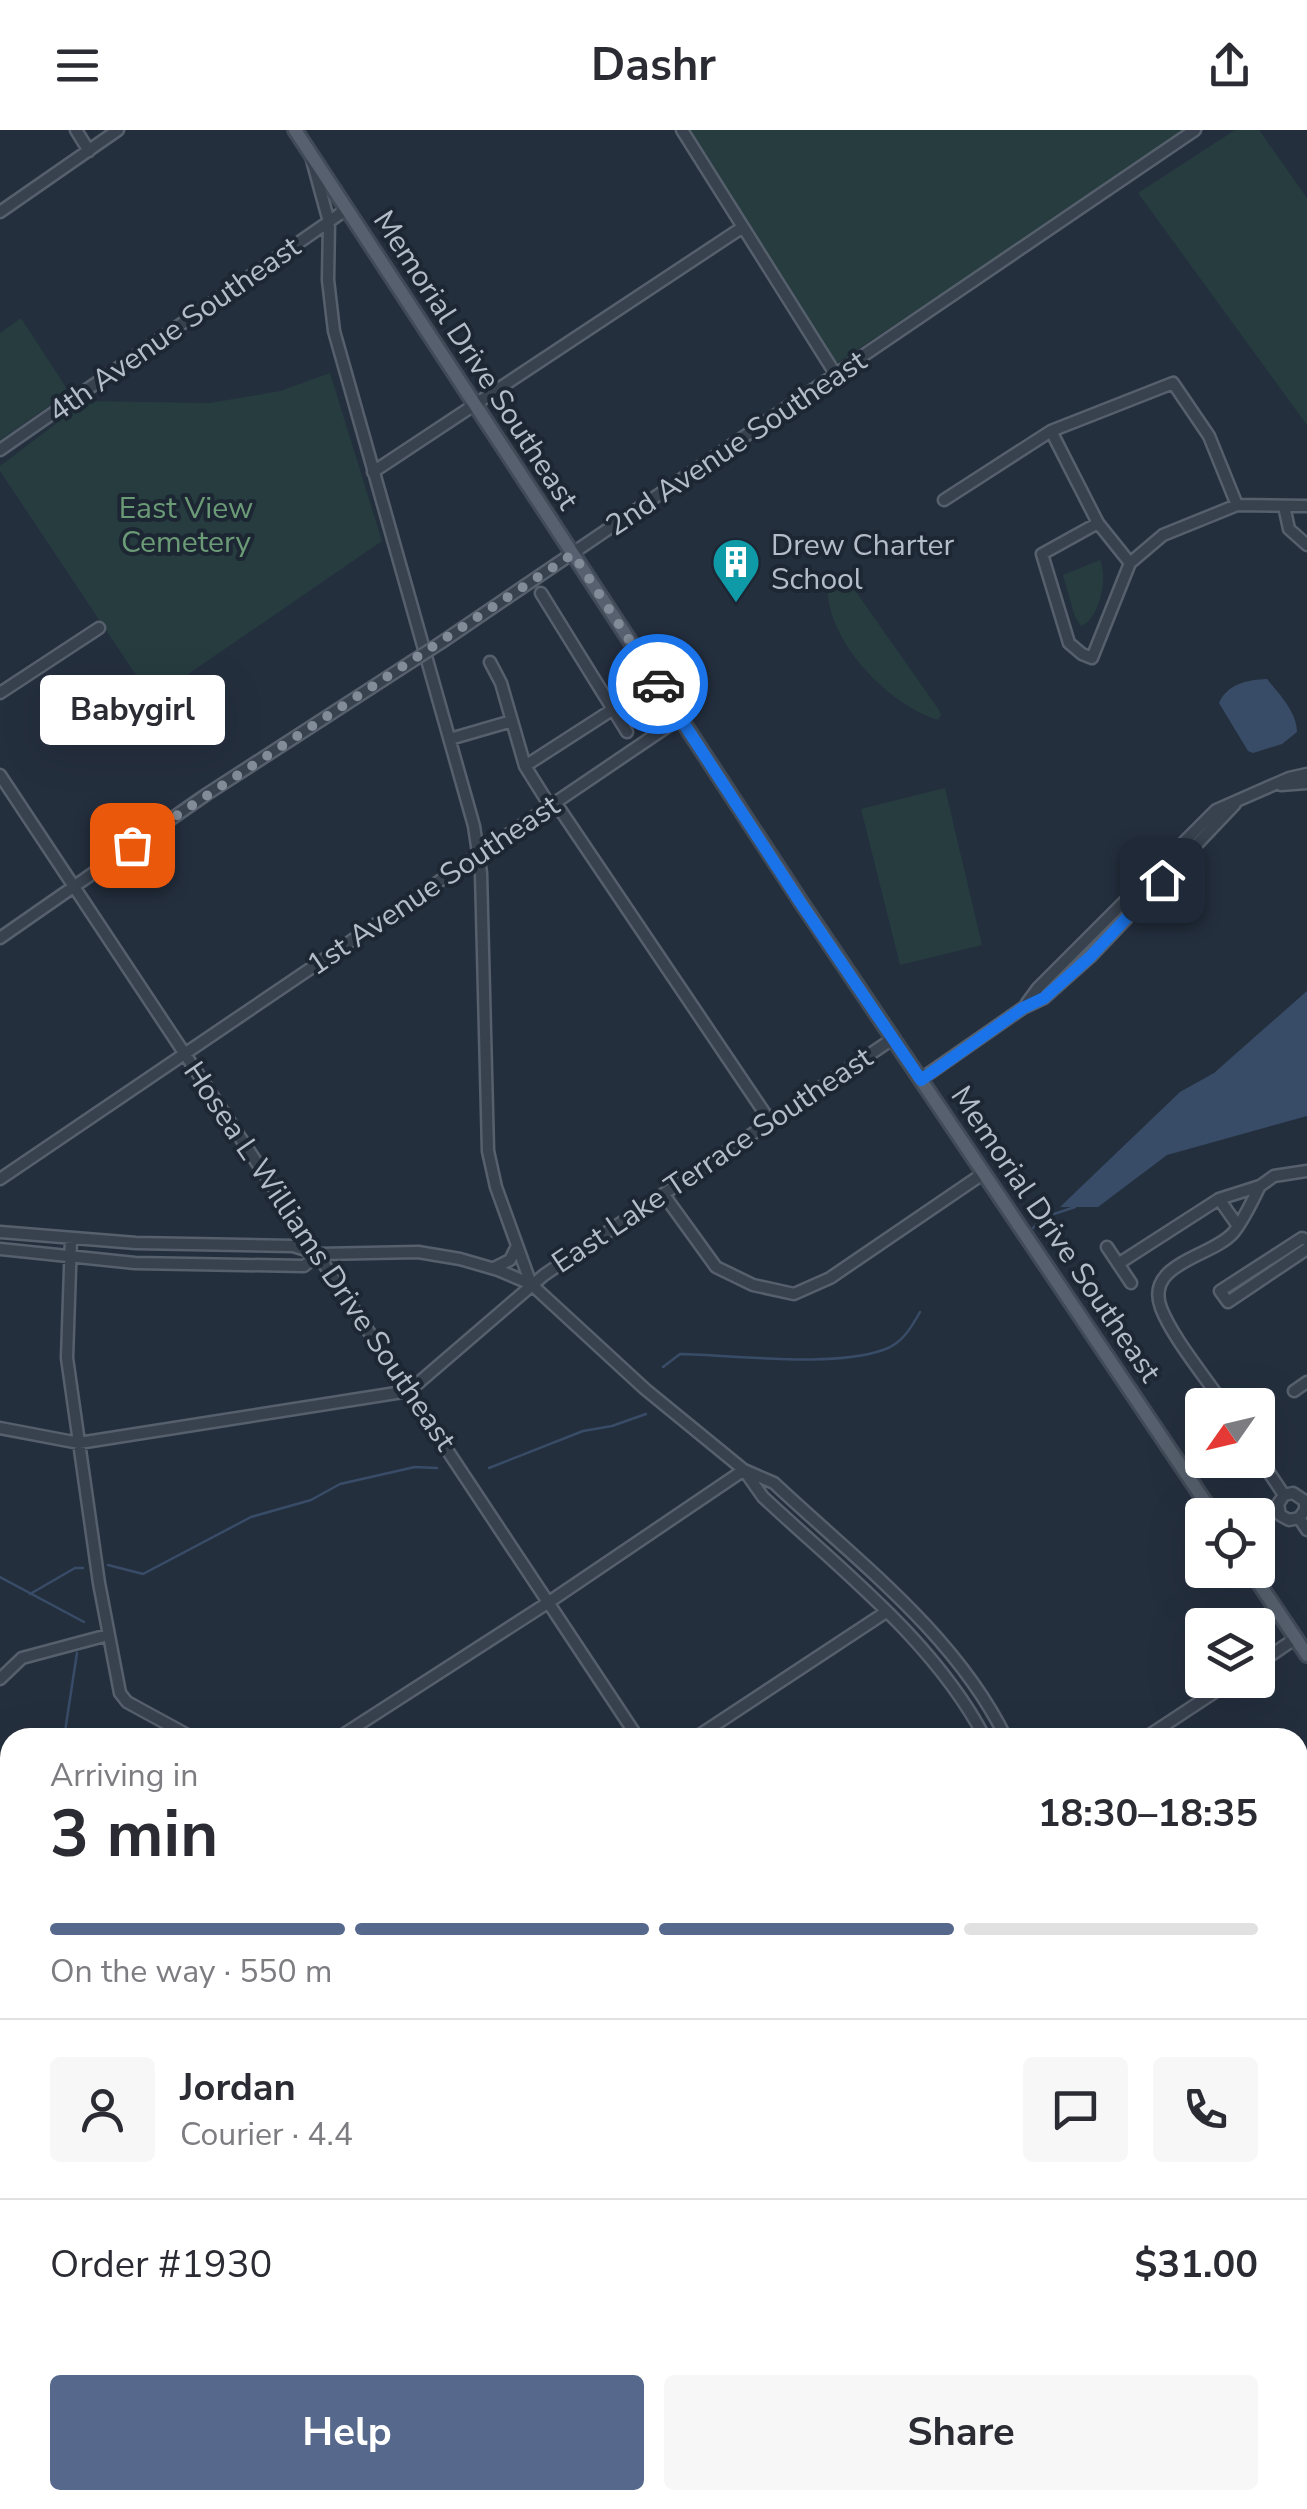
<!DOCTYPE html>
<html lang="en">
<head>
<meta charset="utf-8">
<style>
  :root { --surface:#fff; --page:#f7f7f7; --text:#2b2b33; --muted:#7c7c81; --line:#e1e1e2; --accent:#56698c }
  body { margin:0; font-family:"Nunito Sans",sans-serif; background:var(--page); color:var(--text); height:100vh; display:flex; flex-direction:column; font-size:38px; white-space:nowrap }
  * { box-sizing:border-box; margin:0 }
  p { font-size:32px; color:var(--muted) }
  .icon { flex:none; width:55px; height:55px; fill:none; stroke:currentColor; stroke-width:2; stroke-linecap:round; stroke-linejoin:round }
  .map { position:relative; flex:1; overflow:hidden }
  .details { position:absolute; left:0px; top:1598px; width:1308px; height:782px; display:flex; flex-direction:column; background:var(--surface); border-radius:30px 30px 0 0; box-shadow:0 10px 40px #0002 }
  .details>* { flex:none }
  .needle { width:65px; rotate:236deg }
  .tools { position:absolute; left:1185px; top:1258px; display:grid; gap:20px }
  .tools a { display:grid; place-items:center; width:90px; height:90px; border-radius:10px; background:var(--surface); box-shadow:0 10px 40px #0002; font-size:50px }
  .pin { position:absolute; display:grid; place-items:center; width:85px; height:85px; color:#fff; margin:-42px; border-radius:20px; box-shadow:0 5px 15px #0006 }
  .courier { position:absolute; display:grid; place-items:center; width:100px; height:100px; margin:-50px; border:8px solid #1a73e8; border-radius:50%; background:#fff; color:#222; box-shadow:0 2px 12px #0007 }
  .bubble { position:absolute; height:70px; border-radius:10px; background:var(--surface); box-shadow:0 10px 40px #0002; font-size:32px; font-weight:700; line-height:70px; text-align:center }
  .head em { font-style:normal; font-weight:700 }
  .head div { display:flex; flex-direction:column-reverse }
  .head { display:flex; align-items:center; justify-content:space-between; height:170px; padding:0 50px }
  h1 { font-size:65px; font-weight:700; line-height:75px }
  .bar { display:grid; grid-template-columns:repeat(4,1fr); gap:15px 10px; align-content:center; height:120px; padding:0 50px }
  .bar i { height:12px; border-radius:8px; background:var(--line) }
  .bar .selected { background:var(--accent) }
  .bar p { grid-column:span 4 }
  .line { display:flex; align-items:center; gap:25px; padding:0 50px; border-top:2px solid var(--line) }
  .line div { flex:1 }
  .round { display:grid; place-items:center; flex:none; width:105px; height:105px; border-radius:10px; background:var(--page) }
  .cta { display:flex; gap:20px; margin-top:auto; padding:20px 50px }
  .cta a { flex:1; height:115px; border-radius:10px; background:var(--accent); color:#fff; font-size:40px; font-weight:700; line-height:115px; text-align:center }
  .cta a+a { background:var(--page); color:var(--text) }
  header { display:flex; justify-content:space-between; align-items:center; height:130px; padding:0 50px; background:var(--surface); font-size:45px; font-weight:700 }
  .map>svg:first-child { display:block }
  .green { fill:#263c3f }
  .water { fill:#394c67 }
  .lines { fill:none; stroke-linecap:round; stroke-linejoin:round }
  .stream { stroke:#394c67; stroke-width:2.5 }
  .minor-casing { stroke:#565f6c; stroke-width:15 }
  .major-casing { stroke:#414a57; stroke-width:18 }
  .minor { stroke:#38414e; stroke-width:10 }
  .major { stroke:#56606e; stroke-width:12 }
  .minor-bridge-casing { stroke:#565f6c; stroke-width:15; stroke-linecap:butt }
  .minor-bridge { stroke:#38414e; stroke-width:10 }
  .done { stroke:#828b98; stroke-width:10; stroke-dasharray:0 18 }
  .route { stroke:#1a73e8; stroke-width:12 }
  .labels { text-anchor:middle; stroke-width:8; stroke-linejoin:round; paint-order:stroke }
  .street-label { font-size:30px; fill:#b4bcc9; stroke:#1d2633 }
  .park-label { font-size:30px; fill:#6b9a76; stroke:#1d2633 }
  .poi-label { font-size:30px; fill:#b4bcc9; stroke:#1d2633; text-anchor:start }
</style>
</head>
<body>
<header><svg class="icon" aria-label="menu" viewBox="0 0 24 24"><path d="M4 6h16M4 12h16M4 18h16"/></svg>Dashr<svg class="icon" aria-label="share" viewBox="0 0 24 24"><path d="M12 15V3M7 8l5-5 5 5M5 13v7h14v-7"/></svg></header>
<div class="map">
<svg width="1307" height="2379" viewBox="0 0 1307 2379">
  <rect width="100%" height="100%" fill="#242f3e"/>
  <path class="green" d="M686,0h502l-357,237z
    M1235,0h24l48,68v227l-169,-232z
    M21,188l48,74 -69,48v-107z
    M330,243l52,168 -230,158 -152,-228v-5l86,-65 124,2 70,-12z
    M1100,430c8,17 0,59 -19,66l-6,-9 -12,-42z
    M839,443l8,6 92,131 2,5 -3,5c-52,-16 -118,-85 -110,-143z
    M945,658l37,157 -82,20 -39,-156z
    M371,2370h145l-13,9h-126z"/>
  <path class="water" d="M1267,549c12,15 30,33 30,53l-15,12 -29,9 -5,-2 -29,-48c9,-20 29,-23 48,-24z
    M1307,861v125l-140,39 -69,52h-38l120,-115 34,-19z"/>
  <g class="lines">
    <path class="stream" d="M1033,1098l9,-10 33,-11
      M663,1237l17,-13c57,1 151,14 203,-4 19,-6 28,-22 37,-38
      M489,1338l94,-37 29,-5 34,-12
      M108,1435l35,9 108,-57 60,-17 29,-16 75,-17 22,1
      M0,1447l84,45
      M30,1464l45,-26h8
      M64,1608l13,-85
      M0,1727l10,-24"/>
    <g class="minor-casing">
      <path id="minor" d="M76,0l13,21
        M682,0l154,245
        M312,30l17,62 -1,58 6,51 140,495 7,47 7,278 8,36 35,97
        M0,82l118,-82
        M1051,301l47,92 32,40 33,-28 74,-30
        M0,320l347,-241
        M373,342l370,-245
        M944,370l107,-69 122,-48 36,53 28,69 70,1
        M1284,376l5,23 18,16
        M1098,393l-56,31 27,89 13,11 10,4 38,-95
        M541,463l86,139
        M442,512l753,-512
        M490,532l11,21 24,83 25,40
        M0,563l99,-65
        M450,609l62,-18
        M525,636l90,-58
        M0,645l638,963
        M1281,655l26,-2
        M555,672l215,319
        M0,808l207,-144 204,-132
        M1027,873l11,-15 178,-178 73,-32 18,-4
        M921,949l102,-71 21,-10 46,-41 145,-153
        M0,1049l680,-461
        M664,1065l52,72 37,18 41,9 36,-16 154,-105
        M1219,1069l19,27
        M0,1102l136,11 157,3 26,8 99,-2 42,7 38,11 33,14 114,105 99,81 30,13c83,78 181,151 232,255
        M71,1109l-4,119 32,225 21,110 7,9 66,36
        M1307,1110l-5,-2 -82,53 8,11 79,-53
        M1107,1117l24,36
        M0,1119l135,14 169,3 15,-12
        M1118,1134l101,-65 41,-13 14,-10 33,-5
        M494,1138l16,-8 7,-14
        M1294,1261l13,-9
        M1224,1275c-18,-27 -52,-68 -63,-97 -17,-45 51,-51 72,-75 11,-13 19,-32 27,-47
        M0,1298l79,15 330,-52 135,-116 350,-237
        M1258,1326l26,39 -6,9 2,11 9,5 10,-2 8,12
        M744,1340l19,27c79,74 171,144 222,241
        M1284,1365l9,-2 12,8v9l-6,8
        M1258,1534l38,-26
        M0,1549l22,-21 86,-23
        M338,1608l211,-136 195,-132
        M695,1608l191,-126
        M1145,1608l88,-58
        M1298,1702l9,-6
        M1307,1818l-5,9 5,7
        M0,1831l10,14
        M0,1979l10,-18
        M1298,2095l9,15
        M183,2370l5,9
        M360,2370l5,9
        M751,2370l6,9
        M128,2379l13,-9
        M519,2379l13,-9
        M916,2379l61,-5"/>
    </g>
    <g class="major-casing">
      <path id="major" d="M295,0l506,772 413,613
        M1250,1440l57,85"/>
    </g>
    <use href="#minor" class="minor"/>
    <use href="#major" class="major"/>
    <g class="minor-bridge-casing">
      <path id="minor-bridge" d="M411,532l31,-20"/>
    </g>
    <use href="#minor-bridge" class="minor-bridge"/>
  </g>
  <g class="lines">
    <path class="done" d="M132,715l441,-291 85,130"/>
    <path class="route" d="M658,554l142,218 121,178 102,-72 21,-10 46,-41 72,-77"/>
  </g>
  <defs>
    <g id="building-pin" transform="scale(2.5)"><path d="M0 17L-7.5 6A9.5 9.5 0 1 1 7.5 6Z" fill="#0f9aa8" stroke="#1d2633"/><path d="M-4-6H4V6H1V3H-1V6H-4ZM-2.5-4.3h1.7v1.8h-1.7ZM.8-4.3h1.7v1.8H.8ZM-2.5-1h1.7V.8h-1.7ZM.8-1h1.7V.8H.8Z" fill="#fff"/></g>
  </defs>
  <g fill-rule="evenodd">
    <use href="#building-pin" x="736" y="432"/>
  </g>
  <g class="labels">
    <g class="street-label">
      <text transform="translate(174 199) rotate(-35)" y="10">4th Avenue Southeast</text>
      <text transform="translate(476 230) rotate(57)" y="10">Memorial Drive Southeast</text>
      <text transform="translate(736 313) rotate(-34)" y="10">2nd Avenue Southeast</text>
      <text transform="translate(433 755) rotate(-34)" y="10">1st Avenue Southeast</text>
      <text transform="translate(712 1030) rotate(-34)" y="10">East Lake Terrace Southeast</text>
      <text transform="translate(1056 1104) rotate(56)" y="10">Memorial Drive Southeast</text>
      <text transform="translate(320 1126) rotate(56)" y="10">Hosea L Williams Drive Southeast</text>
    </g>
    <g class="park-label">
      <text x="186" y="388">East View<tspan x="186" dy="34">Cemetery</tspan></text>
    </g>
    <g class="poi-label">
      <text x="771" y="425">Drew Charter<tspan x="771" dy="34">School</tspan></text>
    </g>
  </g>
</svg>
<div class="tools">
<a><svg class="needle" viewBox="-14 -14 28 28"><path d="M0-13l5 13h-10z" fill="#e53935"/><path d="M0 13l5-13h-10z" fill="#7c7c81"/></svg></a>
<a><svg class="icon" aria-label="locate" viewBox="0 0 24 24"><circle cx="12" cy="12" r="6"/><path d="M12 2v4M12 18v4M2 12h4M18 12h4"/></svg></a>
<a><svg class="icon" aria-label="layers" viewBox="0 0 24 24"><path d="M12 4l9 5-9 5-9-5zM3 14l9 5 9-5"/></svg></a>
</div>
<div class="pin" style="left:132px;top:715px;background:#ea580c"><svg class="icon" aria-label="bag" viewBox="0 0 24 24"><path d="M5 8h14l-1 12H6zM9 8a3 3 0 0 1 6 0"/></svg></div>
<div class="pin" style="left:1162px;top:750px;background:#1f2937"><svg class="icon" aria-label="home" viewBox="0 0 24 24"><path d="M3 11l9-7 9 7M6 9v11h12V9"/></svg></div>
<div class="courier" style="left:658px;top:554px"><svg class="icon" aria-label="car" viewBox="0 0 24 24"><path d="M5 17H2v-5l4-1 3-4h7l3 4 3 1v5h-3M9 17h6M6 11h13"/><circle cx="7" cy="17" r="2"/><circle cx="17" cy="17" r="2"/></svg></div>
<div class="bubble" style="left:40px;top:545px;width:185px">Babygirl</div>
<section class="details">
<div class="head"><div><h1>3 min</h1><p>Arriving in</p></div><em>18:30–18:35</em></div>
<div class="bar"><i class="selected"></i><i class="selected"></i><i class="selected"></i><i></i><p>On the way · 550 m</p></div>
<div class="line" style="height:180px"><a class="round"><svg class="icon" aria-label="person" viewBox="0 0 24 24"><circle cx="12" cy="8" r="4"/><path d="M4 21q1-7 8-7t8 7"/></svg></a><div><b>Jordan</b><p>Courier · 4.4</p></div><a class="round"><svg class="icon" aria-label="chat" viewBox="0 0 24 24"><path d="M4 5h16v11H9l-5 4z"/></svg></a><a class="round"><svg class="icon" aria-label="phone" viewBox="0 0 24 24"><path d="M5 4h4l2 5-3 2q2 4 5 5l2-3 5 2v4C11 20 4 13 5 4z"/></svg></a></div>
<div class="line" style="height:130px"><div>Order #1930</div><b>$31.00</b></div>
<div class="cta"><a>Help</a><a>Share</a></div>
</section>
</div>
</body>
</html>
